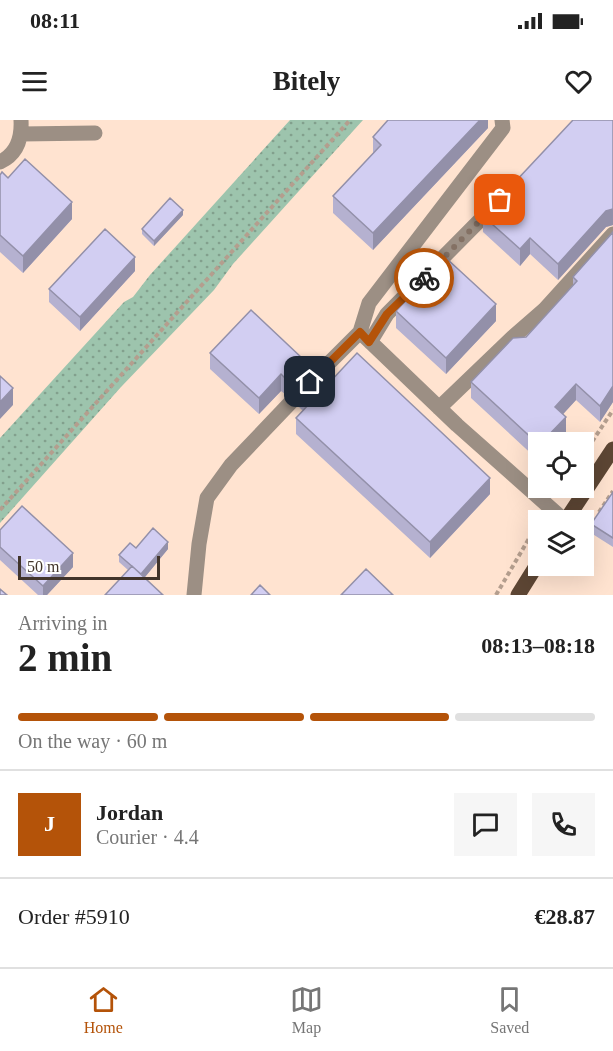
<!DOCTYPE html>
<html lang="en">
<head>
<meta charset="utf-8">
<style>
  :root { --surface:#fff; --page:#f6f6f6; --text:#222; --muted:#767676; --line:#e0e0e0; --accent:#b45309 }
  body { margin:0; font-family:Georgia,serif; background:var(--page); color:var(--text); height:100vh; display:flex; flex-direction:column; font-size:22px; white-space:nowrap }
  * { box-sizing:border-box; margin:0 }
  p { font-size:20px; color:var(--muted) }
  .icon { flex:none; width:33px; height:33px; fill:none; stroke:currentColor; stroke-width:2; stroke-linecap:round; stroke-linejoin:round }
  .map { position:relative; height:475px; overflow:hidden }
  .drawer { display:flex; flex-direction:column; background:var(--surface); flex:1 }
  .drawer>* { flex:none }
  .buttons { position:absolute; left:528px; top:312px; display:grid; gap:12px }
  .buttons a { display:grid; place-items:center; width:66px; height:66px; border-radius:0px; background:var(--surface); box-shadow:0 6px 24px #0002; font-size:30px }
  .scale { position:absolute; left:18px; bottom:15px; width:142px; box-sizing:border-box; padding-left:6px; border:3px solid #41342a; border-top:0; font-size:16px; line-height:21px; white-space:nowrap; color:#41342a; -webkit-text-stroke:4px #fff; paint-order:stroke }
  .pin { position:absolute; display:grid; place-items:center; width:51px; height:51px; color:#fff; margin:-26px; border-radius:12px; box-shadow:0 3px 9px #0006 }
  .courier { position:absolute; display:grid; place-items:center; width:60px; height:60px; margin:-30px; border:4px solid #b45309; border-radius:50%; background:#fff; color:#222; box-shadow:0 2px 8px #0007 }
  .summary em { font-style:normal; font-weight:600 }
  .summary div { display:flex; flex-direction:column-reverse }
  .summary { display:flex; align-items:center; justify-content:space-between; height:102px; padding:0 18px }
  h1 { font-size:39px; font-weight:600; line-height:45px }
  .bar { display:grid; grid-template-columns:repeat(4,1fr); gap:9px 6px; align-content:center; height:72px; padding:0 18px }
  .bar i { height:8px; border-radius:4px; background:var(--line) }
  .bar .selected { background:var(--accent) }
  .bar p { grid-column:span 4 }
  .line { display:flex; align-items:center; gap:15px; padding:0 18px; border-top:2px solid var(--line) }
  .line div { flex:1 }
  .round { display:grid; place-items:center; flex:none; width:63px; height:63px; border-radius:0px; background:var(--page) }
  .status { display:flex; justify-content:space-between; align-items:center; height:42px; padding:0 30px; background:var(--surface); direction:ltr }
  .status svg { height:16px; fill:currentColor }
  header { display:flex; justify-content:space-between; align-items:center; height:78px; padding:0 18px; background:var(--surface); font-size:27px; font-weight:600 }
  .dock { display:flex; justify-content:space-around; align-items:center; height:84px; border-top:2px solid var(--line); background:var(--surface); font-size:16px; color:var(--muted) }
  .dock a { display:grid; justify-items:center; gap:3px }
  .dock .selected { color:var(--accent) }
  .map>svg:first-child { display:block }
  .grass { fill:url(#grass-dots) }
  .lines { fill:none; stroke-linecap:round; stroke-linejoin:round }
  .path { stroke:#b49e8e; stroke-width:4; stroke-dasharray:4.5 3; stroke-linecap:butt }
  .minor { stroke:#9c8f84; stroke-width:15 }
  .major { stroke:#5d4634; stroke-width:15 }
  .wall { fill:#b5b1d0 }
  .shaded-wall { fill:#9390a9 }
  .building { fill:#d2cef2; stroke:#9390a9; stroke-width:1.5 }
  .done { stroke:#847164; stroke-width:6; stroke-dasharray:0 10.8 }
  .route { stroke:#b45309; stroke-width:8 }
</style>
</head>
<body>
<div class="status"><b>08:11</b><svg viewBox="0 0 49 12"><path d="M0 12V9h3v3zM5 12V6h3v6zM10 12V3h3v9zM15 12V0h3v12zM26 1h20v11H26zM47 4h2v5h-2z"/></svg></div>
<header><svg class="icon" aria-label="menu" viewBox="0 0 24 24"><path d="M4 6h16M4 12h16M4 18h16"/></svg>Bitely<svg class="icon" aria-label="heart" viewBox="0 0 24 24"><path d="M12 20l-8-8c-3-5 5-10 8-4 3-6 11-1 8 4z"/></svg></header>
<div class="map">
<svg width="613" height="475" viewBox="0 0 613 475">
  <defs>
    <pattern id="grass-dots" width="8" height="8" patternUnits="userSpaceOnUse" patternTransform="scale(1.5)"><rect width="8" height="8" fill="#9dc4ad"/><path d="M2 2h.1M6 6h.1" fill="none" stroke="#82a08d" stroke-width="1.8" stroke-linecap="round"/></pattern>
  </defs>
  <rect width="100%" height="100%" fill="#ffe3d0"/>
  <path class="grass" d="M290,0h73l-130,144 -19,26 -93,97 -121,136v-85l124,-136 9,-5 17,-22z"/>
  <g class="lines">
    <path class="path" d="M584,334l29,-44
      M556,375l5,-7
      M0,390l350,-390
      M599,392l14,-21
      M584,411l10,-10
      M496,475l42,-72"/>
    <path class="minor" d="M21,14l74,-1
      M0,42c17,-8 22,-24 21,-42
      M360,212l9,-29 134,-175 -1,-8
      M370,222l17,-28 110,-111
      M310,262l50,-50 97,93 107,95
      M439,288l74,-71 31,-27 69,-76
      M194,475l5,-51 8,-46 24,-33 61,-64"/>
    <path class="major" d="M566,400l47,-71
      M518,475l20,-32"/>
  </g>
  <path class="wall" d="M488,0v8l-115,122 -40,-37v-17l40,-42v-17z
    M613,0v105l-7,2 -48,53 -28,-26 -10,12 -37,-34v-16z
    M0,55l8,3 64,41 -49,54 -23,-21z
    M183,95l-29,31 -12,-12v-5z
    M613,112v170l-13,20 -24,-22 -13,14 3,19 -8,9h-20v18l-67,-62v-16l55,-45 47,-51v-9z
    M135,151l-55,60 -31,-29v-13z
    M396,191l100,10 -50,53 -50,-46z
    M210,233l93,18 4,4 22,8 161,111 -60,64 -134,-124v-16l7,-7 -4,-4v-12l-1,-1 -8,-2 -5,2 -4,-3 -22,23 -49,-45z
    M613,372v55l-22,-14v-9z
    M0,410l73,37 -26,28h-9l-38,-35z
    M136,428l32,1 -24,29 -16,-8 -9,-8v-7z"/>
  <path class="shaded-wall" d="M480,0h8v8l-115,122v-17z
    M72,82v17l-49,54v-17z
    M613,89v16l-7,2 -48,53v-16l48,-53z
    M183,90v5l-29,31v-5z
    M530,118v16l-10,12v-17z
    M135,137v14l-55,60v-14z
    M496,184v17l-50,53v-16z
    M281,254v17l-22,23v-16z
    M290,255v17l-5,2v-16z
    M576,264v16l-21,23v-16z
    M613,266v16l-13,20v-16z
    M13,268v17l-13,14v-17z
    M566,297v16l-8,9h-16z
    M490,358v16l-60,64v-16z
    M168,422v7l-27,33v-8z
    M73,433v14l-26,28h-4v-9z"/>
  <path class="building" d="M388,0h92l-107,113 -40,-37 48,-51 -8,-8z
    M573,0h40v89l-7,2 -48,53 -28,-26 -10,11 -37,-33z
    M25,39l47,43 -49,54 -23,-21v-60l2,-3 6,6z
    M170,78l13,12 -29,31 -12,-12z
    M105,109l30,28 -55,60 -31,-28z
    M613,112v154l-13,20 -24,-22 -21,23 11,10 -24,25h-4v2l-67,-62 42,-44 13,-1 51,-56 -4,-4z
    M446,138l50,46 -50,54 -50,-47z
    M251,190l52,49 -2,9 6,7h6l4,-3 12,11 28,-30 133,125 -60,64 -134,-124 15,-16 -12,-11 2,-8 -3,-6 -8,-2 -5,3 -4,-4 -22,24 -49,-45z
    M0,256l13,12 -13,14z
    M613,372v46l-22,-14z
    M22,386l51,47 -30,33 -43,-39v-17z
    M153,408l15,14 -27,32 -22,-19 11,-12 6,5z
    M132,446l31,29h-58z
    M366,449l27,26h-52z
    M260,465l10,10h-19z
    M0,469l7,6h-7z"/>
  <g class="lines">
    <path class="done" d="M424,158l76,-78"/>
    <path class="route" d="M310,262l50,-50 9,10 18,-28 37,-36"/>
  </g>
</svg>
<div class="buttons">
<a><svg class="icon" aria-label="locate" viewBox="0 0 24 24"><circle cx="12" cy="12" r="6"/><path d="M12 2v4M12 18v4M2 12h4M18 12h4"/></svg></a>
<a><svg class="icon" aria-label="layers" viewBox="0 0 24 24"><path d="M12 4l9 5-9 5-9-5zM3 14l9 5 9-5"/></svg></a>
</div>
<div class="scale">50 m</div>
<div class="pin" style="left:500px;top:80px;background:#ea580c"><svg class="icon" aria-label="bag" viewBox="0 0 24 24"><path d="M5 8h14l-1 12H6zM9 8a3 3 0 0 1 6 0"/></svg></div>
<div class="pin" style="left:310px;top:262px;background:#1f2937"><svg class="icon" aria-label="home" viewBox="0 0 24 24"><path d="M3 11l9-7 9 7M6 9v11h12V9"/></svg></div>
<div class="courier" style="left:424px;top:158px"><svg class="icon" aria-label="bike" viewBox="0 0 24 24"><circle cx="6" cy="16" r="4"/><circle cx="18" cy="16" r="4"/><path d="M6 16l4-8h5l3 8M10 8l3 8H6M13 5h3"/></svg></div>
</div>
<section class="drawer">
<div class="summary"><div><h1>2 min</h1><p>Arriving in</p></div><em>08:13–08:18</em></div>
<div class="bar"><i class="selected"></i><i class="selected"></i><i class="selected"></i><i></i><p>On the way · 60 m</p></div>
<div class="line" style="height:108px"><b class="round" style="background:var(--accent);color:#fff">J</b><div><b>Jordan</b><p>Courier · 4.4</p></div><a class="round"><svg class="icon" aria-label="chat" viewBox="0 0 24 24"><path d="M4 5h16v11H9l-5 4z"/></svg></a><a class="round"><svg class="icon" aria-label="phone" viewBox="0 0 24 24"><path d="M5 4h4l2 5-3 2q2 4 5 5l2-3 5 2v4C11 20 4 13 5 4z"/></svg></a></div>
<div class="line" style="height:78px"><div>Order #5910</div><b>€28.87</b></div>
</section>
<nav class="dock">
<a class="selected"><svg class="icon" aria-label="home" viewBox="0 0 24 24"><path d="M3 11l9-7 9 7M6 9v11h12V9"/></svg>Home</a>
<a><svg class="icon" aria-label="map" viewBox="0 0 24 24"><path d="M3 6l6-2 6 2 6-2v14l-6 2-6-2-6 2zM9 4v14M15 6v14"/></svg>Map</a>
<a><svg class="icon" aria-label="saved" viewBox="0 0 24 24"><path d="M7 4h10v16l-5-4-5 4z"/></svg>Saved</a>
</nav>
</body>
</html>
